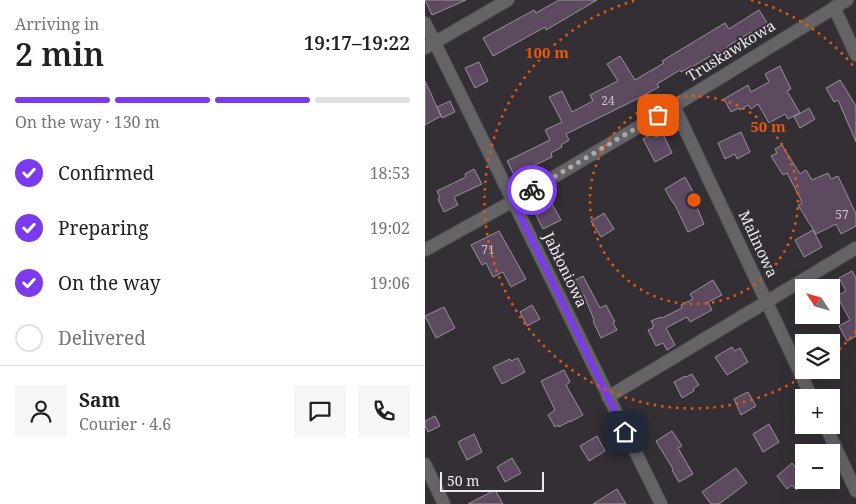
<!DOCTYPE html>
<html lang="en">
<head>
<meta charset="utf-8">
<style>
  :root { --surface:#fff; --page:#f6f6f6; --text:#202124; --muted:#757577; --line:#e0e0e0; --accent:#7c3aed }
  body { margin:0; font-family:"Noto Serif",serif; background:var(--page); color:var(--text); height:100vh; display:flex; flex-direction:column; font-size:19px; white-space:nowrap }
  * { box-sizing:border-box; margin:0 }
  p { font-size:16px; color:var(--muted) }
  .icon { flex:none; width:28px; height:28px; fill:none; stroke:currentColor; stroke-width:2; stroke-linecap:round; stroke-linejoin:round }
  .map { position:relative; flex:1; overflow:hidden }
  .drawer { display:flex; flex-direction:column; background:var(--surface); width:425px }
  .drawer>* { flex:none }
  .needle { width:32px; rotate:306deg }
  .controls { position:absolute; left:370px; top:279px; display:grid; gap:10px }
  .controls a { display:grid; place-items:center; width:45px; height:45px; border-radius:0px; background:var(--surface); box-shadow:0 5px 20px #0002; font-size:25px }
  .scale { position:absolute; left:15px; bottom:12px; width:104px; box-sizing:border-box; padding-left:5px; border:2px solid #eceaee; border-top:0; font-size:14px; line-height:18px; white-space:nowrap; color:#eceaee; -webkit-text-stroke:4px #332f35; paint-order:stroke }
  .pin { position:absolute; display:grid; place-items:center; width:42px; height:42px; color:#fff; margin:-21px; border-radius:10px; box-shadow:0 2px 8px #0006 }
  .courier { position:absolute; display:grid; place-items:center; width:50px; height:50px; margin:-25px; border:4px solid #7c3aed; border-radius:50%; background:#fff; color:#222; box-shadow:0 1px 6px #0007 }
  .summary em { font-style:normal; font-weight:600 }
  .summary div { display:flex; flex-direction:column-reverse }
  .summary { display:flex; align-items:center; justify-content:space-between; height:85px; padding:0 15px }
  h1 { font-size:32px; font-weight:600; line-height:38px }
  .bar { display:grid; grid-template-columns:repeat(4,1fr); gap:8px 5px; align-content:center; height:60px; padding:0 15px }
  .bar i { height:6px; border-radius:4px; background:var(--line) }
  .bar .current { background:var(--accent) }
  .bar p { grid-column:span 4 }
  .line { display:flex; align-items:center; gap:12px; padding:0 15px; border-top:1px solid var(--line) }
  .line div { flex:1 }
  .round { display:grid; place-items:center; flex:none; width:52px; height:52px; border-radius:0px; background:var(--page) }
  ol { padding:0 15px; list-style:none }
  li { display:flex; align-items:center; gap:15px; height:55px }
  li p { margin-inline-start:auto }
  li .icon { padding:5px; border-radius:50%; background:var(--accent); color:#fff; stroke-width:4 }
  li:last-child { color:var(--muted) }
  li i { width:28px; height:28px; border:2px solid var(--line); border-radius:50% }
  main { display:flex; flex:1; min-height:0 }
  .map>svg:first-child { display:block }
  .building { fill:#5d4a60; stroke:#979298 }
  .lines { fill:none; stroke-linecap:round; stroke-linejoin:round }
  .minor-casing { stroke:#514d53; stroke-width:14 }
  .minor { stroke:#646467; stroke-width:12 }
  .done { stroke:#aba9ad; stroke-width:5; stroke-dasharray:0 9 }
  .route { stroke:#7c3aed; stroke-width:6 }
  .ring { fill:none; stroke:#e8590c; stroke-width:2.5; stroke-dasharray:2.5 5 }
  .labels { text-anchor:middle; stroke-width:4; stroke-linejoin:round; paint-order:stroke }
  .number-label { font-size:12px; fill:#c8c2ca }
  .street-label { font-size:15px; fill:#eceaee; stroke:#332f35 }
  .centre { fill:#e8590c; stroke:#332f35; stroke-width:2.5 }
  .ring-label { font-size:15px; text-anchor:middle; font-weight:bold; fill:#e8590c; stroke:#332f35; stroke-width:4; stroke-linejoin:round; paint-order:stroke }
</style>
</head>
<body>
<main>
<section class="drawer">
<div class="summary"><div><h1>2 min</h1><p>Arriving in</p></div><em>19:17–19:22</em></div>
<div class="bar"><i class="current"></i><i class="current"></i><i class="current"></i><i></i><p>On the way · 130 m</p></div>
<ol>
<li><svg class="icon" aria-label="check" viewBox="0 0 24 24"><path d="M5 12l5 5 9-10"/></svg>Confirmed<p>18:53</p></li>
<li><svg class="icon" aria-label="check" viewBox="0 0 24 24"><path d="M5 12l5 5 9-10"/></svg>Preparing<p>19:02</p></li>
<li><svg class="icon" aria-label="check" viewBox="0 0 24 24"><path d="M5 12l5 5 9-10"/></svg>On the way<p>19:06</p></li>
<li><i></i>Delivered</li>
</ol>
<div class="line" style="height:90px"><a class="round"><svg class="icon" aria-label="person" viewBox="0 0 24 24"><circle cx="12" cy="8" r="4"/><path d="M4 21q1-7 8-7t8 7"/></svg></a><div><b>Sam</b><p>Courier · 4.6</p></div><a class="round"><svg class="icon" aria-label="chat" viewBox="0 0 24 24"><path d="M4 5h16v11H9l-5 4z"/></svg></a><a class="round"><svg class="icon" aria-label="phone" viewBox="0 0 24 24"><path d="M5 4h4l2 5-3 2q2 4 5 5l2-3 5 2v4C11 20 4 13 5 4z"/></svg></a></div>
</section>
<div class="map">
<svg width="431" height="504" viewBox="0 0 431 504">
  <rect width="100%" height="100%" fill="#332f35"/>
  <path class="building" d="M0,0h41l-34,15z
    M134,0h38l-51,30 -1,-3 -52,29 -10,-18 51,-28 2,3z
    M334,10l10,16 -16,9 -2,-3 -23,14 -3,7 -8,-1 -25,15v-1l-11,6 -1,-2 -23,14 2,3 -22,12 -71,35 3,6 -8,5 1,2 -11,6 1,4 -38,18 -7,-14 43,-21 -5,-10 17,-8 -13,-25 13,-6 10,21 21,-11 -3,-6 28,-14 -11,-17 13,-8 15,24 29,-17 -2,-2 63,-38 4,6z
    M54,62l9,19 -13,7 -10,-20z
    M355,66l11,23 -4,2 13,22 -12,6 -3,-5 -16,9 -11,-19 -7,5 -3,-4 -8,5 -1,-2 -8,4 -7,-13 24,-14 3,7 18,-10 -4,-8z
    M415,80l16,26v36l-18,-42 -4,2 -8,-14z
    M0,81l16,35 -16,9z
    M25,101l5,11 -13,6 -5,-11z
    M384,108l6,11 -15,9 -6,-11z
    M316,132l9,20 -13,7 -2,-5 -10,5 -7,-16z
    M229,133l2,4 7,-3 9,19 -17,9 -12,-23z
    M357,145l18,29 6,-4 6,10 16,-7 3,6 7,-3 18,38v12l-15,8 -5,-10 -20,10 -18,-29 4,-2 -2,-5 -13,-25 -4,2 -12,-19 6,-3 -2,-4z
    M49,169l8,15 -28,13 4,8 -14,7 -6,-13 2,-1 -3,-7 29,-14 -1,-3z
    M260,177l8,15 -2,1 13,31 -16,8 -14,-29h-1l-8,-14z
    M126,202l10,18 -18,9 -9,-18z
    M179,213l10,16 -13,8 -10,-16z
    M388,230l9,17 -18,10 -9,-17z
    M74,231l27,48 -15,8 -8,-15 -10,5 -7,-14 -4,2 -11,-20z
    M427,271l4,7v58l-9,5 -8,-15 11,-6 -13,-24 9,-5 -7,-13z
    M158,276l17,32 6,-3 9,17 -2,1 4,7 -16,8 -8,-17 1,-1 -10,-25 -9,4 -7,-15z
    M288,280l9,15 -14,7 4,8 -22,12 -3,-5 -21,11 9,17 -8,5 -4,-7 -7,3 -8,-16 5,-2 -1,-1 2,-1 -3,-5 10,-4 1,1 20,-10 -1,-3 12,-6 -3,-5z
    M107,305l8,14 -13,7 -7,-14z
    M19,307l11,21 -19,10 -11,-22z
    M307,347l3,4 5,-3 8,14 -21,13 -12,-18z
    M93,358l7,14 -23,12 -9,-17 17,-8 1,2z
    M139,370l6,12 -4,3 17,30 -13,7v-1l-11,6 -1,-2 -3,2 -7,-12 7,-5 -14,-29z
    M267,374l7,11 -6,4 1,2 -12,7 -8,-16 11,-6 1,1z
    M323,392l8,14 -15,9 -7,-16z
    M10,416l5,10 -12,6 -3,-6v-5z
    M344,424l10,18 -16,10 -10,-18z
    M247,431l10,15 -4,2 15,26 -14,8 -7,-12 1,-1 -17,-28z
    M49,434l8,18 -15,8 -9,-18z
    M172,436l8,15 -16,10 -9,-15z
    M87,458l9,15 -16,9 -8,-15z
    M367,463l11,14 -2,1 4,5 -9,7 -4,-5 -5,4 -10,-13z
    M311,468l11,15 -28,21h-8l-9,-12z
    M192,489l9,15h-33z
    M70,490l8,14h-35z"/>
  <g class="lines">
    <g class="minor-casing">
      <path id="minor" d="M409,7l22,48
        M0,23l88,178 148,303
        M0,48l83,-48
        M249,106l138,292
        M0,250l88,-49 161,-95 173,-106
        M183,397l248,-149
        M400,425l31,66
        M0,464l19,40"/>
    </g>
    <use href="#minor" class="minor"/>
  </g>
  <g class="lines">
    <path class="done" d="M107,190l126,-75"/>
    <path class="route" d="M107,190l-19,11 112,231"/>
  </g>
  <g class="ring">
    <circle cx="269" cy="200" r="104"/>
    <path d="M431 331A208 208 0 0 1 407 356M388 370A208 208 0 1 1 212 0M326 0A208 208 0 0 1 431 69"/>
  </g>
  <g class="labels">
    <g class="number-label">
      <text x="183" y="105">24</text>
      <text x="417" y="219">57</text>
      <text x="63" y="254">71</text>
    </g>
    <g class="street-label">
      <text transform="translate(306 51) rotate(-32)" y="5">Truskawkowa</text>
      <text transform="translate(333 244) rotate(65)" y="5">Malinowa</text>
      <text transform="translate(140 270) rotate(64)" y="5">Jabłoniowa</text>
    </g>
  </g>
  <circle cx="269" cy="200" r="8" class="centre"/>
  <g class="ring-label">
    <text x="122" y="58">100 m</text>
    <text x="343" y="132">50 m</text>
  </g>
</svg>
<div class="controls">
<a><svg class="needle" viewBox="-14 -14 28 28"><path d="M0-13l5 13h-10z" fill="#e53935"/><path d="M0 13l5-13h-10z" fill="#757577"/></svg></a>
<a><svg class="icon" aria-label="layers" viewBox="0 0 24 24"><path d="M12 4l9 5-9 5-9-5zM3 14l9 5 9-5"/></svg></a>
<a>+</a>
<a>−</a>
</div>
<div class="scale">50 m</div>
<div class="pin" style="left:233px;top:115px;background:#ea580c"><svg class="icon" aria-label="bag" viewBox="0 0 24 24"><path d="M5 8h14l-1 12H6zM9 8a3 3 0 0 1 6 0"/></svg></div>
<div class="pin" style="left:200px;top:432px;background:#1f2937"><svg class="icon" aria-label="home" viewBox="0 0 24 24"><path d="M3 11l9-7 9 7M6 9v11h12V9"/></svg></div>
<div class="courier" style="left:107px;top:190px"><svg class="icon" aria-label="bike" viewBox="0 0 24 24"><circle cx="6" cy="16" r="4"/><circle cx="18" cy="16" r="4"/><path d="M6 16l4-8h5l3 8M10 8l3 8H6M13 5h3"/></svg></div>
</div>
</main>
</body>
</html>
